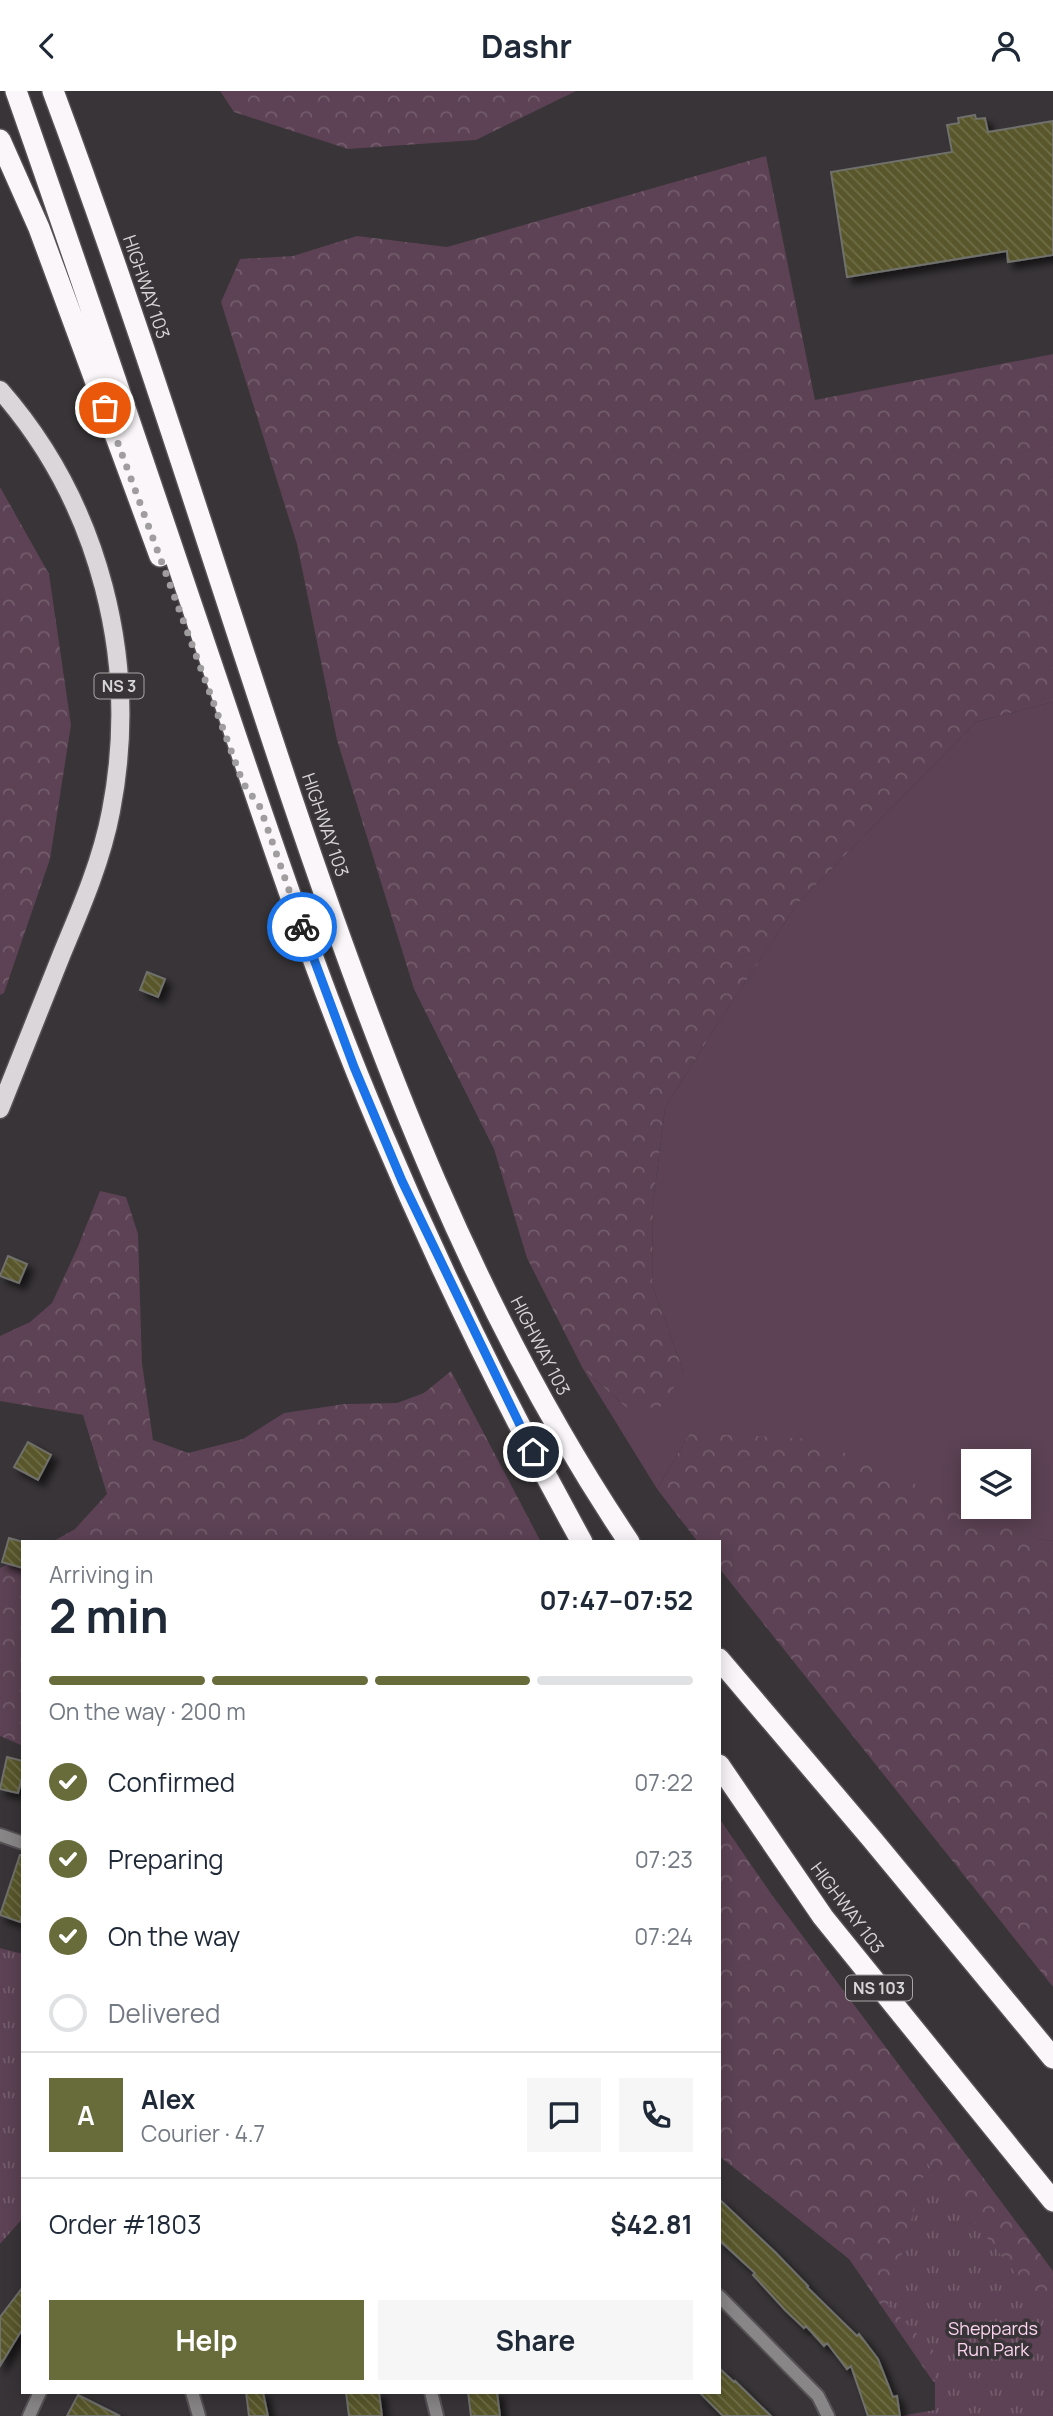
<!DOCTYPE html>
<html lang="en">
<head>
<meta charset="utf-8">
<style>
  :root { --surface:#fff; --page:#f6f6f7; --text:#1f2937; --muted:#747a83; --line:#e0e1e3; --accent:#686c3b }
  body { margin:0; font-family:Manrope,sans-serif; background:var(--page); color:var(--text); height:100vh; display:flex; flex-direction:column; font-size:26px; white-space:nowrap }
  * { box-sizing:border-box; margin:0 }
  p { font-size:23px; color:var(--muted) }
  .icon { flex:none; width:38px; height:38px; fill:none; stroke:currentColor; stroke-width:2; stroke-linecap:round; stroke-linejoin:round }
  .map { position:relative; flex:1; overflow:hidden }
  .sheet { position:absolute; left:21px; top:1449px; width:700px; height:854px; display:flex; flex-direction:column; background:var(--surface); border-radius:0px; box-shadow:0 4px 18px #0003 }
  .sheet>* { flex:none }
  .tools { position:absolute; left:961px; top:1358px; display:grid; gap:14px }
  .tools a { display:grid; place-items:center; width:70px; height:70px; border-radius:0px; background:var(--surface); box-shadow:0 4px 18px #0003; font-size:35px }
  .pin { position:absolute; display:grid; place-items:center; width:60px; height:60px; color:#fff; margin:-30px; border:4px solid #fff; border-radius:50%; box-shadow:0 2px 7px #0007 }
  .courier { position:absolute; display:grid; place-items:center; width:70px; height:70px; margin:-35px; border:5px solid #1a73e8; border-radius:50%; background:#fff; color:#222; box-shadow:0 2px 9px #0007 }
  .summary em { font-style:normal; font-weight:700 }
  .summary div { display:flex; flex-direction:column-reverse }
  .summary { display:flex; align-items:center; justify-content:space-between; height:119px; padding:0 28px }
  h1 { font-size:46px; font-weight:700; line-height:52px }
  .bar { display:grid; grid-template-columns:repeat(4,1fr); gap:10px 7px; align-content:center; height:84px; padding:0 28px }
  .bar i { height:9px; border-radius:5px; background:var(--line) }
  .bar .current { background:var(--accent) }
  .bar p { grid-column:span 4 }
  .line { display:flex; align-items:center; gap:18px; padding:0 28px; border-top:2px solid var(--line) }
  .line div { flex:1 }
  .round { display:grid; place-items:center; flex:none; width:74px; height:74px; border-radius:0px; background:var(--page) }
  ol { padding:0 28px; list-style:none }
  li { display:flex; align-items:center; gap:21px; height:77px }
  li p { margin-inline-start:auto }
  li .icon { padding:7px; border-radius:50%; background:var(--accent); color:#fff; stroke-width:4 }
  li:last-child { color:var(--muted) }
  li i { width:38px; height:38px; border:4px solid var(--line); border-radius:50% }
  .primary-button { display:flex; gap:14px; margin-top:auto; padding:14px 28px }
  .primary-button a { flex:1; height:80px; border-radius:0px; background:var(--accent); color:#fff; font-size:28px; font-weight:700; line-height:80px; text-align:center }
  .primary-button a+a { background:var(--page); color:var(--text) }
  header { display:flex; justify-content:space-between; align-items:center; height:91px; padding:0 28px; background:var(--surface); font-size:32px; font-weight:700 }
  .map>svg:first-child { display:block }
  .green { fill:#5c4254; fill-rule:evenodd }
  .forest { fill:url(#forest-crowns) }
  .park { fill:url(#park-tufts) }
  .building { fill:url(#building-back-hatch); stroke:#70706c; stroke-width:2; filter:url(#shadow) }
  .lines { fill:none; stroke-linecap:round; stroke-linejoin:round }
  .minor-casing { stroke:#555154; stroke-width:16 }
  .major-casing { stroke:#555154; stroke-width:21 }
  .highway-casing { stroke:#555154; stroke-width:24 }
  .minor { stroke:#888687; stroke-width:12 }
  .major { stroke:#dad6d9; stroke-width:18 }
  .highway { stroke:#faf6f9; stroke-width:21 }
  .done { stroke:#a09d9f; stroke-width:7; stroke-dasharray:0 12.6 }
  .route { stroke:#1a73e8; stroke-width:9 }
  .labels { text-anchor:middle; stroke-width:7; stroke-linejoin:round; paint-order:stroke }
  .shield { fill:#383437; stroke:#a8a5a7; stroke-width:2 }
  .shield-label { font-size:16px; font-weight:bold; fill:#d8d5d7 }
  .street-label { font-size:18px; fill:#d8d5d7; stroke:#383437 }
  .park-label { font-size:18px; fill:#fcd4ef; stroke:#383437 }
</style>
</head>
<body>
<header><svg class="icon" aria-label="back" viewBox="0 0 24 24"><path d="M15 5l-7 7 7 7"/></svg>Dashr<svg class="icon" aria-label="person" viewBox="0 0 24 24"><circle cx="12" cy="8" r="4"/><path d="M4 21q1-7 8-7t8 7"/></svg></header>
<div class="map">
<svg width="1053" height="2325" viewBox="0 0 1053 2325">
  <defs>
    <pattern id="forest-crowns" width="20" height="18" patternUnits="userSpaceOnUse" patternTransform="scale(1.75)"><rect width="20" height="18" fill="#5c4254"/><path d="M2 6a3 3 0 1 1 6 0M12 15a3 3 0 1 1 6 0" fill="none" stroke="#735c6c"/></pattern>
    <pattern id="park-tufts" width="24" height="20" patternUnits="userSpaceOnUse" patternTransform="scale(1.75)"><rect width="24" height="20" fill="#5c4254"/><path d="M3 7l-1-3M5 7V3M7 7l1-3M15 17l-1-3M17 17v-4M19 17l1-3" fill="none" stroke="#735c6c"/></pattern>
    <pattern id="building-back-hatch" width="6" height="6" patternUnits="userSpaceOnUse" patternTransform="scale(1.75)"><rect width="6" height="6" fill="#58572a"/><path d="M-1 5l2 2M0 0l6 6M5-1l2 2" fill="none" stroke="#6f6e48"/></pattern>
    <filter id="shadow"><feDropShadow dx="6" dy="6" stdDeviation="3.5" flood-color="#0009"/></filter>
  </defs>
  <rect width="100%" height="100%" fill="#383437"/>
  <path class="green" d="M1053,611v839l-15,-2 -348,-106 -33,56 -74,-120 45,40 56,-36 -32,-88 1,-82 12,-95 53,-85 80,-120 178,-181zM973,1370h45v46h-45z"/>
  <path class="forest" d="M220,0h356l-100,49 -128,9 -114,-37z
    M766,65l49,244 238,-46v348l-77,20 -178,181 -80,120 -53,85 -12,95 -1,82 32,88 -24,34 -32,2 -45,-40 -56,-111 -33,-109 -80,-160 -77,-249 -40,-196 -76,-242 19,-43 53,-3 64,-20 90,11z
    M0,396l49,87 22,151 -21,134 -46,134 -4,2z
    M100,1100l26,6 12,37 4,129 11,77 35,13 55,-14 41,-26 61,-9 52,-1 27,-10 27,-22 90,171h-489l23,-13 32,-35 -24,-79 -83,-14v-65l30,-14 22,-19 25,-54z
    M690,1342l123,6 225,100 15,2v446l-334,-419v-26h-21l-41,-53z
    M23,1466v189l-23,-10v-168z
    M719,1727l53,77 281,376v145h-85l-36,-36 -83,-121 -130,-103z"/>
  <path class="park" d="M0,1857l23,6v264l-23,26z
    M927,2072l126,157v96h-153l35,-6v-58l-47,-47z"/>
  <path class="building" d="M975,24l1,4 9,-1 3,14 65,-11v134l-45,7 -1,-11 -160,26 -16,-105 121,-20 -5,-27 12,-2 -1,-5z
    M147,881l18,7 -7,18 -18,-7z
    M8,1165l19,8 -8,19 -19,-7z
    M28,1351l23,13 -13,25 -24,-13z
    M9,1447l14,4v26l-21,-6z
    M7,1666l16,4v13l-5,19 -18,-4z
    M20,1764h3v59l-3,8 -20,-7z
    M719,2108l57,54 32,33 -1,1 50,49 2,-2 19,25 15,38 4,-1 3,20h-32l-17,-50 -4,3 -20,-26 -3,3 -18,-20 -2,2 -19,-18 -32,-35 2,-2 -36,-33z
    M23,2196v41l-23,38v-49z
    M719,2277l15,14 1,-1 36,35h-48l-24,-24h20z
    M246,2301h17l5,24h-19z
    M346,2301h33l3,24h-33z
    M468,2301h29l3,24h-29z
    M78,2304l42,21h-53z"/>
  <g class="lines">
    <g class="minor-casing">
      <path id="minor" d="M0,1744l23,8
        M719,2205l99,100 10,20
        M192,2301l7,24
        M431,2301l6,24
        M29,2325l11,-24"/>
    </g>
    <g class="major-casing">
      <path id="major" d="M0,299c100,114 140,272 111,421 -9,48 -29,95 -48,140 -21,53 -42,105 -63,158"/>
    </g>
    <g class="highway-casing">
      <path id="highway" d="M16,0c70,199 137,400 205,601 49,146 98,293 158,434 60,142 128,281 203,416
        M53,0c87,233 160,472 239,708 87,258 184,516 337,743
        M0,49l39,88 121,328
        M719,1568l152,179 182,220
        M719,1674l104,152 230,284"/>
    </g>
    <use href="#minor" class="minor"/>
    <use href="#major" class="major"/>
    <use href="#highway" class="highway"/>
  </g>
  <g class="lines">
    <path class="done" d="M105,317l138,375 17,24 42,120"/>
    <path class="route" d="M302,836l52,140 48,114 131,271"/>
  </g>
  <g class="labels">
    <g class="shield">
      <rect x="94.5" y="582.5" width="49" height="25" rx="5"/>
      <rect x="846" y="1884.5" width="66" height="25" rx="5"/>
    </g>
    <g class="shield-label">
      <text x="119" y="601">NS 3</text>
      <text x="879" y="1903">NS 103</text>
    </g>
    <g class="street-label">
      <text transform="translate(146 196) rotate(71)" y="6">HIGHWAY 103</text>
      <text transform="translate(325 734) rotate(71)" y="6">HIGHWAY 103</text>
      <text transform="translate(540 1255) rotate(63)" y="6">HIGHWAY 103</text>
      <text transform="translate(847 1817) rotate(53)" y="6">HIGHWAY 103</text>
    </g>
    <g class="park-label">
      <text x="993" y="2244">Sheppards<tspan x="993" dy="21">Run Park</tspan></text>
    </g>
  </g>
</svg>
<div class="tools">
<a><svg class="icon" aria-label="layers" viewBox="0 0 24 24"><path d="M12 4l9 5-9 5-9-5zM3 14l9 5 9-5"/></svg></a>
</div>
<div class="pin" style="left:105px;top:317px;background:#ea580c"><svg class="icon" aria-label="bag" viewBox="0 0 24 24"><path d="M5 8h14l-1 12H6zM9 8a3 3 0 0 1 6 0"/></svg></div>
<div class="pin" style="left:533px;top:1361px;background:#1f2937"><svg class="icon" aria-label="home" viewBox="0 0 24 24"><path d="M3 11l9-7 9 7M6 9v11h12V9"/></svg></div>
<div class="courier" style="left:302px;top:836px"><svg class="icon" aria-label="bike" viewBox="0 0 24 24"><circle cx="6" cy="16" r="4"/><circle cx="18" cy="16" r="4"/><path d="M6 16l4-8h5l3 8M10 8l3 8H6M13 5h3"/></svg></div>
<section class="sheet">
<div class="summary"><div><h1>2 min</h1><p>Arriving in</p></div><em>07:47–07:52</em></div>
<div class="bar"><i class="current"></i><i class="current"></i><i class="current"></i><i></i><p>On the way · 200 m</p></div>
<ol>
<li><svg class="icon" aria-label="check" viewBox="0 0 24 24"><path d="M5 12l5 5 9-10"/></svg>Confirmed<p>07:22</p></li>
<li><svg class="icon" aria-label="check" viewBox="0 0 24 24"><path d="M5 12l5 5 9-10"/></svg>Preparing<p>07:23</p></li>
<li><svg class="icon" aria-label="check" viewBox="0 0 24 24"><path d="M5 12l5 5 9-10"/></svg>On the way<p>07:24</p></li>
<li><i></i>Delivered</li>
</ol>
<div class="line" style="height:126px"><b class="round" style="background:var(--accent);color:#fff">A</b><div><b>Alex</b><p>Courier · 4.7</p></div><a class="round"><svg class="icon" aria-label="chat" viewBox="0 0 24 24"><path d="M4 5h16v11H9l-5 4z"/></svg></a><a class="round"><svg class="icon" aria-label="phone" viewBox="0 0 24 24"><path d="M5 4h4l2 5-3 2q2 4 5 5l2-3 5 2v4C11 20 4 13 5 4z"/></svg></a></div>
<div class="line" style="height:91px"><div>Order #1803</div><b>$42.81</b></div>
<div class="primary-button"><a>Help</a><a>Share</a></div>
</section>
</div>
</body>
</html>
